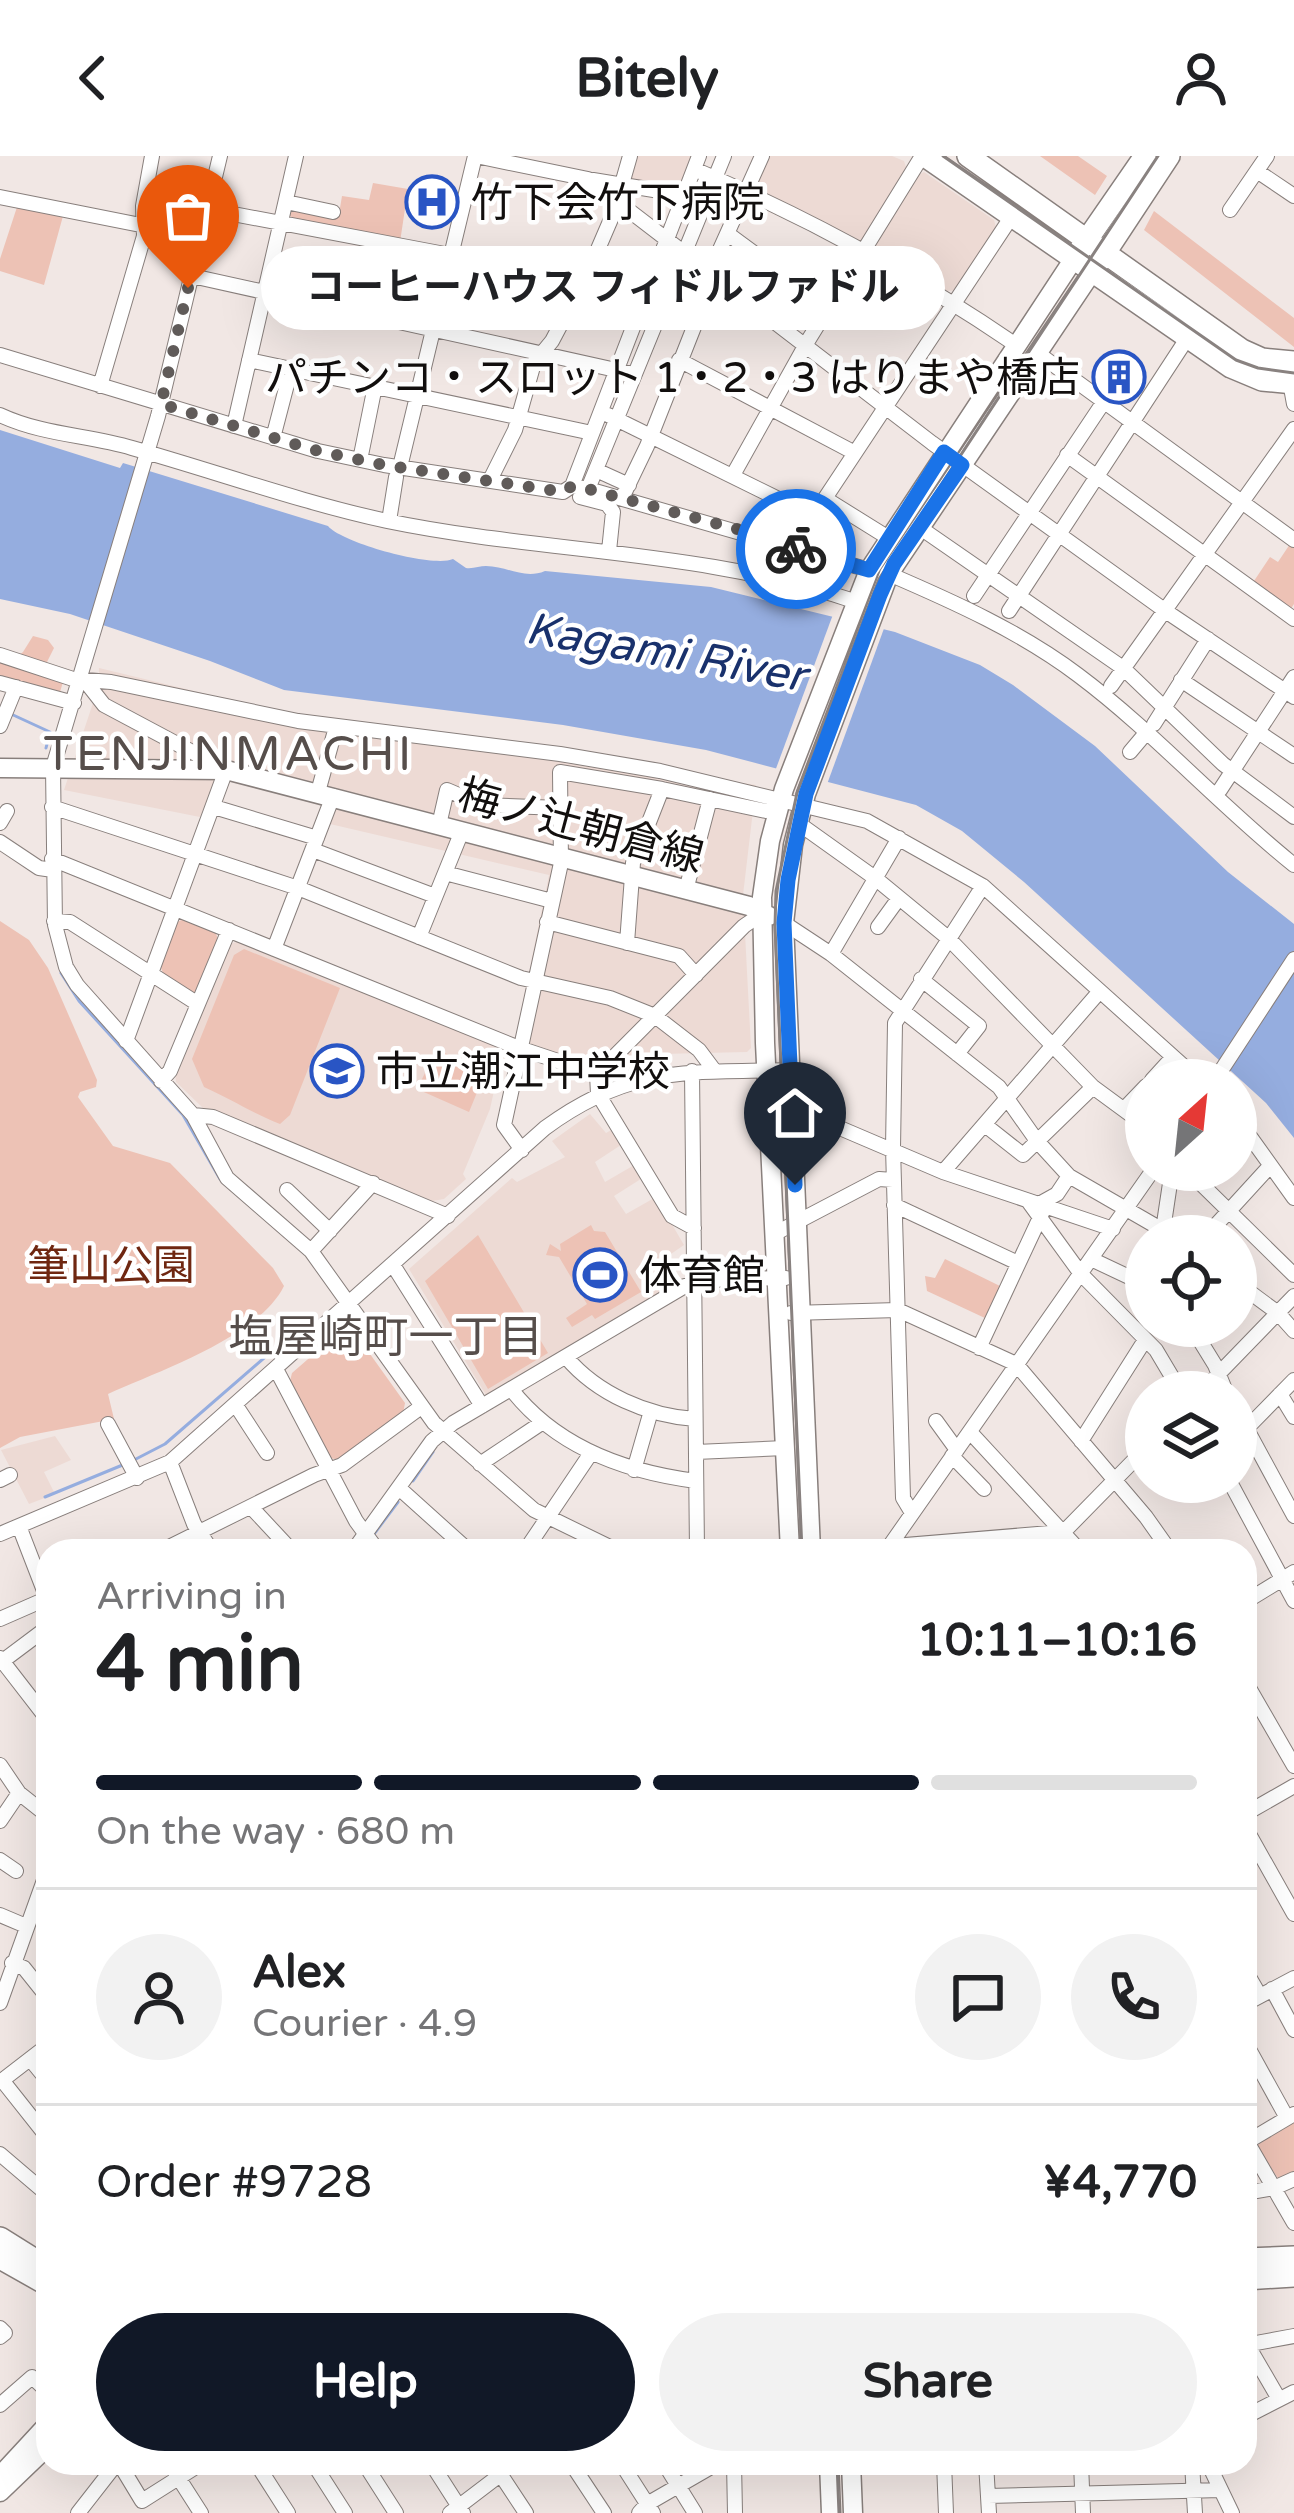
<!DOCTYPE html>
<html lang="en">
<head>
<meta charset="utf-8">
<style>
  :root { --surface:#fff; --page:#f2f2f2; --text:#202124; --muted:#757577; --line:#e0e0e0; --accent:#111827 }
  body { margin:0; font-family:"Varela Round","Noto Sans JP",sans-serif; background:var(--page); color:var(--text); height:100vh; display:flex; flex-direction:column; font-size:45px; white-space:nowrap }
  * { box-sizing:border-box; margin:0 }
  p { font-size:39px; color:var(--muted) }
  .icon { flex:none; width:66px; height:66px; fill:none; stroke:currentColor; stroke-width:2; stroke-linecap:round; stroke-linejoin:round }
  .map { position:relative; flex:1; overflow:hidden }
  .details { position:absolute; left:36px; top:1383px; width:1221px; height:936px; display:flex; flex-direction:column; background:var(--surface); border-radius:36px; box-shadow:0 12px 48px #0002 }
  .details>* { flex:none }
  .needle { width:78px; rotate:27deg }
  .controls { position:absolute; left:1125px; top:903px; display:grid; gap:24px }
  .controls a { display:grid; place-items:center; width:132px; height:132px; border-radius:50%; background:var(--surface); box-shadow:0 12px 48px #0002; font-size:60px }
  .pin { position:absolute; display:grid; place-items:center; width:102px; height:102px; color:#fff; margin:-123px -51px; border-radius:50% 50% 50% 0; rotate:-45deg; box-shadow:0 0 12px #0007 }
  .pin .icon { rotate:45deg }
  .courier { position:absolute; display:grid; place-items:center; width:120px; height:120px; margin:-60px; border:9px solid #1a73e8; border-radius:50%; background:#fff; color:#222; box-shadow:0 3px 15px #0007 }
  .bubble { position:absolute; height:84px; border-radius:42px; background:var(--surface); box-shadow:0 12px 48px #0002; font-size:39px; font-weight:700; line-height:84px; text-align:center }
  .summary em { font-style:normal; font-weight:700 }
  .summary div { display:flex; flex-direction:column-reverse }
  .summary { display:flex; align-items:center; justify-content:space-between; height:204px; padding:0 60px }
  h1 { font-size:78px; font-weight:700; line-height:90px }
  .bar { display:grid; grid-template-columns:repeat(4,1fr); gap:18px 12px; align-content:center; height:144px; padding:0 60px }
  .bar i { height:15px; border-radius:9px; background:var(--line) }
  .bar .active { background:var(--accent) }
  .bar p { grid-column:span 4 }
  .line { display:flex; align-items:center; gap:30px; padding:0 60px; border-top:3px solid var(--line) }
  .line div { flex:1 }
  .round { display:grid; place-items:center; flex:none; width:126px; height:126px; border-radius:63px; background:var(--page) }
  .cta { display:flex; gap:24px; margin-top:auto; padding:24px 60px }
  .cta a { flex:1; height:138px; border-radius:72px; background:var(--accent); color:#fff; font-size:48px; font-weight:700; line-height:138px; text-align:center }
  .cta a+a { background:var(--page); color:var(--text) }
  header { display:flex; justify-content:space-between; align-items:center; height:156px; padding:0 60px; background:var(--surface); font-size:54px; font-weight:700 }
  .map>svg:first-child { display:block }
  .built { fill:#eddad4 }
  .green { fill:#edc2b5 }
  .water { fill:#95addf }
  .pier { fill:#f1e7e4 }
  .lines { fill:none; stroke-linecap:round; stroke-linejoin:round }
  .stream { stroke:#95addf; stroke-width:3 }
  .minor-casing { stroke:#887f7c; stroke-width:16 }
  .major-casing { stroke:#887f7c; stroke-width:21 }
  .highway-casing { stroke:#887f7c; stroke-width:24 }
  .minor { stroke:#fff; stroke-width:14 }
  .major { stroke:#fff; stroke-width:18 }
  .highway { stroke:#fff; stroke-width:21 }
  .tram { stroke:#898280; stroke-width:3 }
  .done { stroke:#605b59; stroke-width:12; stroke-dasharray:0 21.6 }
  .route { stroke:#1a73e8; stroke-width:15 }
  .labels { text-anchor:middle; stroke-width:9; stroke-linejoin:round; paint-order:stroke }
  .poi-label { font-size:42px; fill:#120f0e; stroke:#fff; text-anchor:start }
  .street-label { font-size:42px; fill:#120f0e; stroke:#fff }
  .park-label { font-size:42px; fill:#6f2711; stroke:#fff }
  .water-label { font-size:45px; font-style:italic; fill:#19316c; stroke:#fff }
  .neighbourhood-label { font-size:45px; fill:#564e4b; stroke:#fff }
  .quarter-label { font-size:48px; letter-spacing:3px; fill:#564e4b; stroke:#fff }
</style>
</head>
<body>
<header><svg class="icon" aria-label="back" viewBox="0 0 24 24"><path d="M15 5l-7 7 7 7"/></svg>Bitely<svg class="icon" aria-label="person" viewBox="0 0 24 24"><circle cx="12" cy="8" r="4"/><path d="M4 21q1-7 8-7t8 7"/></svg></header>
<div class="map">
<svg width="1294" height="2357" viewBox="0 0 1294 2357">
  <rect width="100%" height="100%" fill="#f1e7e4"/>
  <path class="built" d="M636,0h58l-15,34 -49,-10z
    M766,0h126l12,5 3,9 -40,69 -11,3 -97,-51 -3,-13z
    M924,16l70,48 3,11 -38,59 -13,1 -68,-36 -2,-11 42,-69z
    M99,512l169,41 488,76 -13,110 8,153 -4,4 -87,2 -54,20 -91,-33 34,-166 -219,-51 7,-32 -112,-33 -25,58 -136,-27 34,-102z
    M239,785l269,108 6,11 -3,11 -12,-3 -9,41 -27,65 3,5 -22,20 -12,2 -229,-93 -27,-26 -1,-10 52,-127z
    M590,958l16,19 9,-5 9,15 -29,19 10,20 31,-18 8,13 -30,19 12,18 30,-17 28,48 -32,22 14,22 -180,106 -77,-126 103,-91 5,4 48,-25 -13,-16z
    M55,1280l16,24 -27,12 11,22 -26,10 -28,-54z"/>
  <path class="green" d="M1040,0h38l29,20 -12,19z
    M373,27l35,6 -8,53 -105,-20 -8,-10 2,-6 43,10 8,-8 2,-12 27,4z
    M17,51l46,9 -19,69 -44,-14v-12z
    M1154,55l140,107v29l-150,-117z
    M1290,388l4,3v57l-4,6 -38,-26 18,-27 8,5z
    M33,480l15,4 6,8 -8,16 17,18 -3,10 -60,-16v-16l9,3 14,-11z
    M186,762l29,13 4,11 -20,49 -12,3c-39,-25 -27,-32 -12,-71z
    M0,765l29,19 19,28 49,112 -1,7 -16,5 -2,5 35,49 57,17 103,105 11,18c-25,51 -125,85 -176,108l6,25 -94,18 -20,11z
    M244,793l96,39 -50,127 -10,9c-28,-11 -49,-25 -76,-37l-12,-28 42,-104z
    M437,893l48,24 -16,39 -52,-23z
    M591,1069l3,6 11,1 36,60 -46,27 -3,-4 -20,12 -6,-9 21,-14 -28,-47 -13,-2 4,-11 11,7 -1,-7z
    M478,1079l70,118 -60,36 -63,-108z
    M945,1103l57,28 -15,32 -60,-28 -2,-15 10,2z
    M338,1177h17l50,70 -2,11 -64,46 -13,-3 -37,-72 3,-12z
    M1294,1964v55l-14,6 -24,-35z"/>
  <path class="water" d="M0,274l120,38 3,-5 205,63c14,17 105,42 125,33l13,9c7,1 14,-2 20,-2 21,0 38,14 59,5l166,16 184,45 85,33 33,20 82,61 133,126 66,52v214l-28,-35 -242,-221 -62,-51 -46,-26 -210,-55 -143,-25 -279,-35 -74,-29 -140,-47 -70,-15z"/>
  <path class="pier" d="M835,453l51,14 -60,164 -52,-13z"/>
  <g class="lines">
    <path class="stream" d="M11,558l39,18 -4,16
      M61,817l18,28 104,114 37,64
      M408,1121l11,17
      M134,1304l31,-16 144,-125
      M413,1325l20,-29
      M45,1341l80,-33
      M374,1378l24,-32"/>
    <g class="minor-casing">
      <path id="minor" d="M220,0l-62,260 -105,351 2,158 11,42 11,18 116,130 34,63 84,73 123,172 100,87 84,41
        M476,0l112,23 344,264 235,169 127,85
        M694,13c113,48 221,107 322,176
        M1257,15l37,25
        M593,24l91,15
        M0,41l201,40
        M286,46l47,10
        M207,53l243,46 209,53
        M1230,54l37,-54
        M728,78l101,74
        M192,120l442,98
        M1036,196l258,188
        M0,199l318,96 66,14 179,27 9,-6 16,3 281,81
        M249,204l343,73
        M679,204l176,93
        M1290,226l4,22
        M100,230l44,-150 -1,-30 9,-50
        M0,259c43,20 88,20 132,33 85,24 168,54 255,73 155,32 316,29 467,80
        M608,259l205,101
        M234,270l62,-270
        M273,282l18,-69
        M1067,299l227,164
        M360,304l15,-74
        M400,311l75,-311
        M596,314l33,15
        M733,319l76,-136 113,-183
        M490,324l25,-50 19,-67 18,-22 34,-64 28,-65 16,-56
        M572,330l127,-330
        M588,333l136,-333
        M580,341l27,7 6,8 -4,39
        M622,342l25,-52 64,-162 2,-19 49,-109
        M826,343l61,38
        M389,365l7,-44
        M919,371l204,141 100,96 71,53
        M889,418c65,28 132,58 189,101 75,56 141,130 216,190
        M785,426l21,-55 206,-311
        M974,440l129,-193
        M1009,455l181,-277
        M0,499l73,24 38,3 187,39 262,33 100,17 207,50 116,65 216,194
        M82,521l22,28 122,65 -100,271
        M1181,524l113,76
        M0,527l74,20
        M1111,530l183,-257
        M1154,568l54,-85
        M0,570l16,-39
        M1130,596l16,-19
        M1220,634l74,-113
        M318,636l18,-65
        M52,651l246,81 223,90 89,20 45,18 44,34 15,20
        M214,651l103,31
        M0,667l7,-12
        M798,667l77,55 73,60 145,149 53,39
        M439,669l8,-35 35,15 78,3
        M0,686l39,26 14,2
        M313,694l122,46
        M52,703l467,189 78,26
        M445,717l107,28
        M686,734l24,-91
        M54,765l16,1 128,82
        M547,766l132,34 17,19
        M784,767l47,31 168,133 38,54 32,35 104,60
        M878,771l21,-29
        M419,781l43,-106
        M627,787l6,-80 29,-74
        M274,793l59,-153
        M831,798l68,-116
        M921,823l58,47 -22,28
        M692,915l5,480
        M1152,924l21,-23
        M1215,924l79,-121
        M161,925l9,-10 59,-141
        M793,952l150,64 170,57
        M1124,953l22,-23
        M193,959l20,2 235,99
        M1236,961l58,81
        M985,969l38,30 70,-68
        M522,994l-18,-25 57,-262 -1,-91 102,17 104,22 14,-10
        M1187,1014l107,105
        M943,1016l157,-181
        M287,1034l43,41
        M1028,1045l53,73 75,76 25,42
        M1039,1048l18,-10 12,-18
        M894,1049l124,58
        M694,1072l-22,-12 -74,-122 -1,-20 147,-148 19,-13
        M1163,1074l9,-60
        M776,1077l103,-54 14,1
        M1206,1080l64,-70
        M311,1095l62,-68
        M1091,1103l55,26
        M393,1109l89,141
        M1236,1126l42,31 16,18
        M791,1157l107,-3 118,54 130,153 24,34
        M1191,1170l24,39 11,27
        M979,1192l64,-137
        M566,1201c31,37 82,59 129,62
        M276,1213l80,152 22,30
        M511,1233c45,58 115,83 185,92
        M1201,1236l93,-96
        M1280,1238l14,23
        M235,1248l32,49
        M1236,1253l58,107
        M936,1265l21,29
        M108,1268l29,54
        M1246,1273l48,-49
        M970,1276l110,119
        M1081,1285l64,-101
        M696,1296l89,-4
        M952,1300l32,33
        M170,1306l24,62 18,27
        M480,1308l63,-42
        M634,1314l17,-59
        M0,1324l10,-5
        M1230,1326l64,119
        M399,1332l70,63
        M251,1351l41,44
        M912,1357l-9,-15 -10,-350 2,-125 88,-137
        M19,1370l29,75
        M0,1378l170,-72 375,-334c87,-64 145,-55 245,-58
        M161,1395l153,-76 28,-10 79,-58
        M353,1395l79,-110 21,-18 232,-137 22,-6 79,-2
        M525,1395l66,-98
        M833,1395l229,-19
        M886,1395l267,-381
        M1045,1395l101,-103
        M1245,1446l49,-30
        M0,1463l48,-21
        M0,1502l48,62
        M0,1507l48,-36
        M1245,1525l49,85
        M0,1609l19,28 29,23
        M1245,1658l49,-28
        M0,1665l19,-28
        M1245,1671l49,87
        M0,1704l16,11
        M0,1759l26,11
        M12,1807l12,5 24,30
        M1245,1814l15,26
        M1272,1833l22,41
        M0,1847l48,-134
        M1245,1848l49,-26
        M1245,1886l42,76
        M30,1903l18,22
        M2,1924l46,58
        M0,1926l48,-37
        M1245,1982l49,85
        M1247,1986l47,-28
        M0,1998l48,41
        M1245,2037l29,-5 20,-9
        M0,2172l5,5 -5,4
        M1247,2188l32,55
        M1245,2189l49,-9
        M0,2249l32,-28 16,15
        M1245,2261l49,-25
        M119,2307l23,38 60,-38
        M169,2307l32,50
        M256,2307l32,50
        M313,2307l32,50
        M364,2307l32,50
        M431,2307l32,50
        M493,2307l33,50
        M571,2307l33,50
        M621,2307l32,50
        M664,2307l31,50
        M734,2307l1,50
        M944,2307l2,50
        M986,2307l3,50
        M1081,2307l2,50
        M1192,2307l3,50
        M1208,2307l24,50
        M988,2340l233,-6
        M78,2357l39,-50
        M450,2357l50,-38
        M639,2357l8,-9 71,-41"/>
    </g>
    <g class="major-casing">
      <path id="major" d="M0,612l226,2 523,136 20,10
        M790,1395l-25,-508 -3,-146 8,-56 14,-52 85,-219 204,-310
        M811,1395l-27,-628 9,-78 13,-51 83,-220 203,-302
        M829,2307l2,50
        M851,2307l2,50
        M0,2320l48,-52
        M0,2336l48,-46"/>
    </g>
    <g class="highway-casing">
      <path id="highway" d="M925,0l306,211 31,13 32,3
        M968,0l274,194 20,9 32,3
        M1080,94l65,-94
        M1099,106l70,-106
        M0,2082l48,30
        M0,2102l48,27
        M1245,2103l49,-2
        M1245,2123l49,-3"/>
    </g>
    <use href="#minor" class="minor"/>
    <use href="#major" class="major"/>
    <use href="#highway" class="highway"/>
    <path class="tram" d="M943,0l293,204 22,8 36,5
      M802,1395l-27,-625 1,-35 21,-98 82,-214 279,-423
      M837,2307l2,50"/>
  </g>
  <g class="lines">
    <path class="done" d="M188,132l-27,116 157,47 66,14 179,27 9,-6 16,3 149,40 59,20"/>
    <path class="route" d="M795,1029l-11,-262 4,-43 18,-86 74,-199 14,-31 68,-99 -18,-13 -75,118 -73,-21"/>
  </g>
  <defs>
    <g id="hospital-ring" transform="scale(2.7)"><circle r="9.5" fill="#fff" stroke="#2955c4" stroke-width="1.5"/><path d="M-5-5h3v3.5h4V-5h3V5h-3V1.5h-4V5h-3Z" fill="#2955c4"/></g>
    <g id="building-ring" transform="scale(2.7)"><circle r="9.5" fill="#fff" stroke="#2955c4" stroke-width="1.5"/><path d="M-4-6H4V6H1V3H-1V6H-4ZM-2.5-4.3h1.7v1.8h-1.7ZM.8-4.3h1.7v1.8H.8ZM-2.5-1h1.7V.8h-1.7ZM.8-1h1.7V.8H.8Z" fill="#2955c4"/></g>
    <g id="school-ring" transform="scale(2.7)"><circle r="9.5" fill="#fff" stroke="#2955c4" stroke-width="1.5"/><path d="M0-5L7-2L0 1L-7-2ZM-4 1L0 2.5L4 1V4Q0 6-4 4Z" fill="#2955c4"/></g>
    <g id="stadium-ring" transform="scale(2.7)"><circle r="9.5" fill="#fff" stroke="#2955c4" stroke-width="1.5"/><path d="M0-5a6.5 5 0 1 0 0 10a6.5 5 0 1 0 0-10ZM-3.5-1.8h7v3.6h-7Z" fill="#2955c4"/></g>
  </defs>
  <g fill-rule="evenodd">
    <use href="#hospital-ring" x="432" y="46"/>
    <use href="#building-ring" x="1119" y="221"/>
    <use href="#school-ring" x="337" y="915"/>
    <use href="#stadium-ring" x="600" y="1119"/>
  </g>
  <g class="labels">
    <g class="poi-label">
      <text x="471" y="61">竹下会竹下病院</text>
      <text x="1080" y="236" text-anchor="end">パチンコ・スロット 1・2・3 はりまや橋店</text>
      <text x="376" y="930">市立潮江中学校</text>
      <text x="639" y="1134">体育館</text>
    </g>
    <g class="street-label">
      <text transform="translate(581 669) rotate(15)" y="15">梅ノ辻朝倉線</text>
    </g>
    <g class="park-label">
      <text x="111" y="1124">筆山公園</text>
    </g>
    <g class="water-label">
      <text transform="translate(666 495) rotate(10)" y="16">Kagami River</text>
    </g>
    <g class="neighbourhood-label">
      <text x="386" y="1196">塩屋崎町一丁目</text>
    </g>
    <g class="quarter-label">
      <text x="229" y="614">TENJINMACHI</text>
    </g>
  </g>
</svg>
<div class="controls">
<a><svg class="needle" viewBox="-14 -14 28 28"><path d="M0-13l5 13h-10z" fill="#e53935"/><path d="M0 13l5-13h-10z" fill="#757577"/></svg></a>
<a><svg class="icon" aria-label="locate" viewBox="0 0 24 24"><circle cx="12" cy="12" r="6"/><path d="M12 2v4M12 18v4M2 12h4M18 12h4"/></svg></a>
<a><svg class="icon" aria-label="layers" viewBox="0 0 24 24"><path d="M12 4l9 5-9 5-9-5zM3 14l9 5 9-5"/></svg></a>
</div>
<div class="pin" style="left:188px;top:132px;background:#ea580c"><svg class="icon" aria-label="bag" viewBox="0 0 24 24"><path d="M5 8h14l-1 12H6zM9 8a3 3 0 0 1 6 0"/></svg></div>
<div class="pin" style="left:795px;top:1029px;background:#1f2937"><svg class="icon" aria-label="home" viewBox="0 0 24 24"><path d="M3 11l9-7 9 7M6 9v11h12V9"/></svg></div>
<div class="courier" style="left:796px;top:393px"><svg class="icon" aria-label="bike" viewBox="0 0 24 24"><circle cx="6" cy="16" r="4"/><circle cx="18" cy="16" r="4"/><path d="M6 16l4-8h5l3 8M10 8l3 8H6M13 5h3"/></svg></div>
<div class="bubble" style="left:261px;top:90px;width:684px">コーヒーハウス フィドルファドル</div>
<section class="details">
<div class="summary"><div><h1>4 min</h1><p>Arriving in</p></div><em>10:11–10:16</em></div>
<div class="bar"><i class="active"></i><i class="active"></i><i class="active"></i><i></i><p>On the way · 680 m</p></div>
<div class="line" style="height:216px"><a class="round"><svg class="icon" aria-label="person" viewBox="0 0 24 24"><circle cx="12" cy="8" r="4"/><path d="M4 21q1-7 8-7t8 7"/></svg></a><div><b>Alex</b><p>Courier · 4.9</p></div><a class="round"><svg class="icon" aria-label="chat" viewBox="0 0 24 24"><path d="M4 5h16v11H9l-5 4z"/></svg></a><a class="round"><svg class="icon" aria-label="phone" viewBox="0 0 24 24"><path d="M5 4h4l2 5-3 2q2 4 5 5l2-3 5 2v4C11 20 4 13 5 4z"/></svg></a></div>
<div class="line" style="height:156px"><div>Order #9728</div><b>¥4,770</b></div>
<div class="cta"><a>Help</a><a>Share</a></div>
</section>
</div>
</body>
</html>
